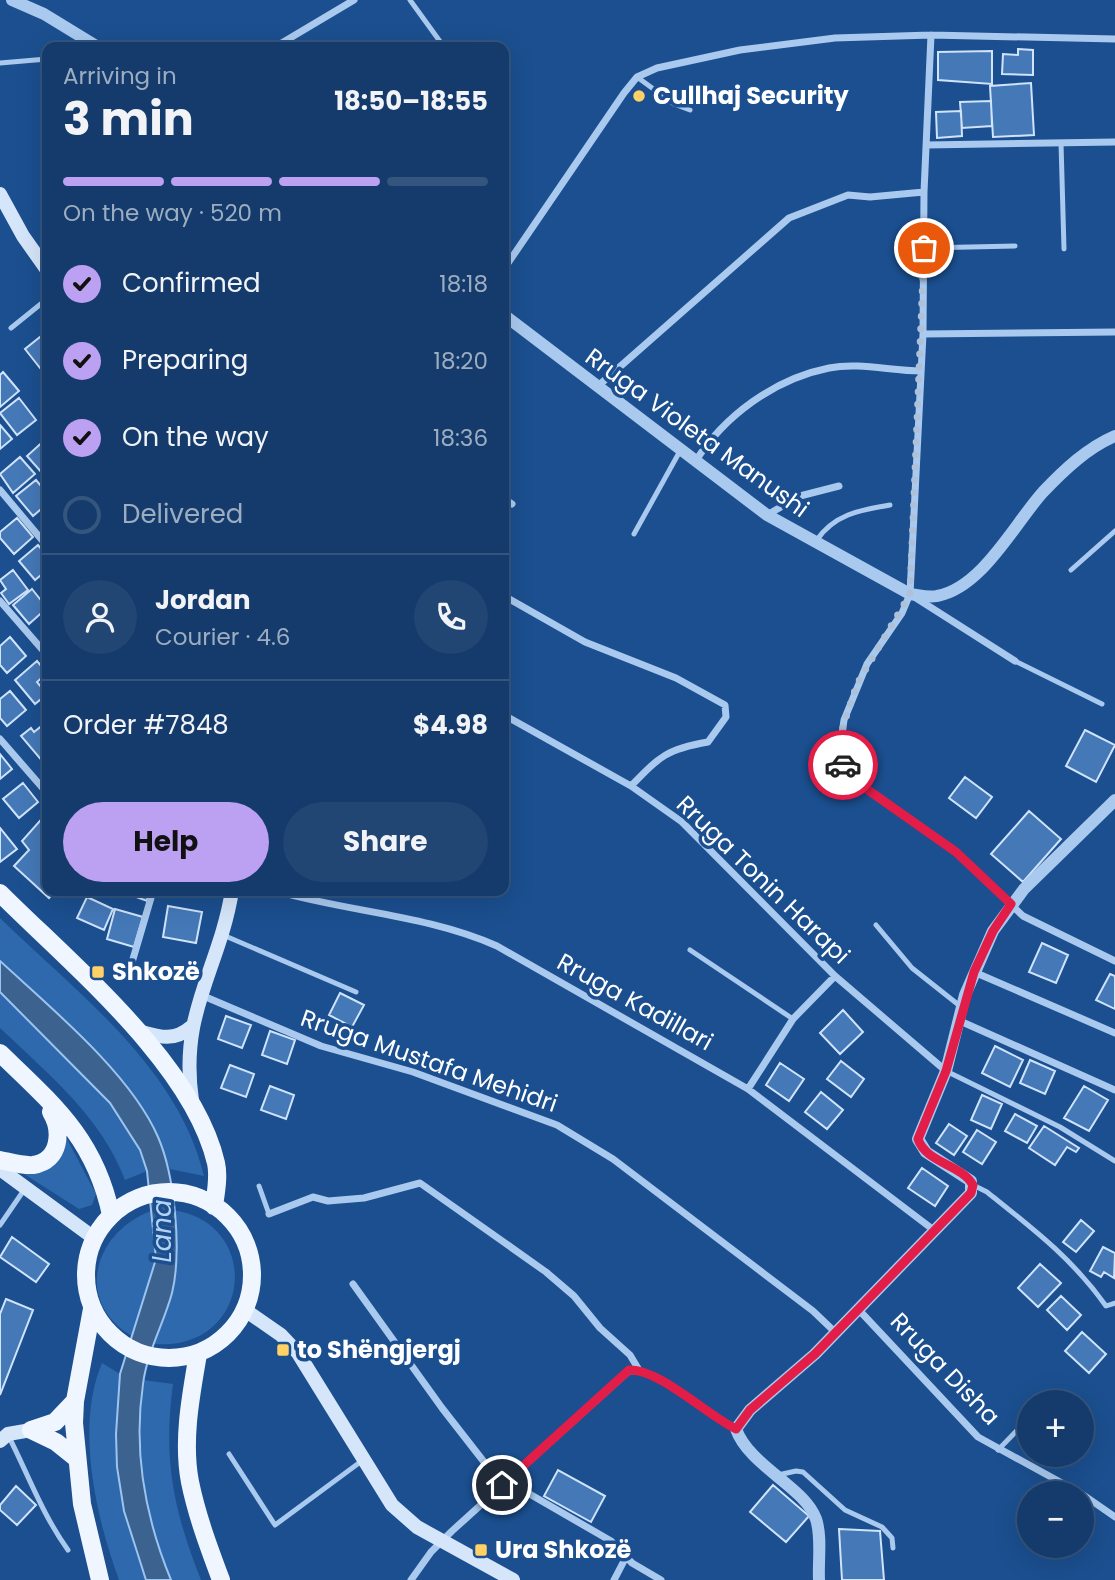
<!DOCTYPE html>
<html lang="en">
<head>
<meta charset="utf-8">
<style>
  :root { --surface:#143b6b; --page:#214673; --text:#f1f3f6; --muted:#9dadc1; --line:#33557e; --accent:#bca0f2 }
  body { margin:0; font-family:Poppins,sans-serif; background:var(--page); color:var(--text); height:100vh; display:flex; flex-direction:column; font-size:26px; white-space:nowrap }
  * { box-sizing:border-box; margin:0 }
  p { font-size:23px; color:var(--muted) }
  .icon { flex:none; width:38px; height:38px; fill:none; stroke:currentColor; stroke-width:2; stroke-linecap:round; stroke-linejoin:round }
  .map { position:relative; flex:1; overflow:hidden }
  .side { position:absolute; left:42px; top:42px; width:467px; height:854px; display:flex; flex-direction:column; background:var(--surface); border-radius:14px; box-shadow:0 7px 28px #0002,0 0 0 2px var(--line) }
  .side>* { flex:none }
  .controls { position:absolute; left:1017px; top:1390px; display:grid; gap:14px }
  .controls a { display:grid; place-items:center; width:77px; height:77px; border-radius:50%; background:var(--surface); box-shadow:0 7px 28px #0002,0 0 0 2px var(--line); font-size:35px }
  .pin { position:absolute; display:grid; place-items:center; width:60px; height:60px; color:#fff; margin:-30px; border:4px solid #fff; border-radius:50%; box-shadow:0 2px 7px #0007 }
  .courier { position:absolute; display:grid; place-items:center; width:70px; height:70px; margin:-35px; border:5px solid #e11d48; border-radius:50%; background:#fff; color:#222; box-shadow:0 2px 9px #0007 }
  .overview em { font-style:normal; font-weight:700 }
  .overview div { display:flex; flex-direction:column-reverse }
  .overview { display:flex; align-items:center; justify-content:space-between; height:119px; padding:0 21px }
  h1 { font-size:46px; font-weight:700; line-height:52px }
  .bar { display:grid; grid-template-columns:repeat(4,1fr); gap:10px 7px; align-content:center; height:84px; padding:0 21px }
  .bar i { height:9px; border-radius:5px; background:var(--line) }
  .bar .on { background:var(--accent) }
  .bar p { grid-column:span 4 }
  .line { display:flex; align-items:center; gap:18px; padding:0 21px; border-top:2px solid var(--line) }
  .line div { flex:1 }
  .round { display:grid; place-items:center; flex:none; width:74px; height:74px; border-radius:37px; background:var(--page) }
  ol { padding:0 21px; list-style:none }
  li { display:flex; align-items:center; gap:21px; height:77px }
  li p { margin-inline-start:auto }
  li .icon { padding:7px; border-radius:50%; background:var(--accent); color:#111; stroke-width:4 }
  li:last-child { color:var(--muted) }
  li i { width:38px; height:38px; border:4px solid var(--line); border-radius:50% }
  .cta { display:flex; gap:14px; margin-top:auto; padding:14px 21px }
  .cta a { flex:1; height:80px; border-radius:42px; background:var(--accent); color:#111; font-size:28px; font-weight:700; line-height:80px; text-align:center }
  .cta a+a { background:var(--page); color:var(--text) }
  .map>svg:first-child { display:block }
  .green { fill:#2e69ad }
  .water { fill:#3c6290; stroke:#9cc4f0; stroke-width:2 }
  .building { fill:#4478b7; stroke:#cfe3fa; stroke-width:2 }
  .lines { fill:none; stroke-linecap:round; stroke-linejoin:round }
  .service { stroke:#a9c9ee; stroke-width:5 }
  .minor { stroke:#a9c9ee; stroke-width:7 }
  .tertiary { stroke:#a9c9ee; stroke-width:12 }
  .secondary { stroke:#d6e6fa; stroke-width:14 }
  .primary { stroke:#f0f6ff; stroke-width:18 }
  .done { stroke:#afc1d8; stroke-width:7; stroke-dasharray:0 12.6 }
  .route { stroke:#e11d48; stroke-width:9 }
  .poi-dot { fill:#ffd166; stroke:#1b4f8f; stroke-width:2.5 }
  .labels { text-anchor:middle; stroke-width:7; stroke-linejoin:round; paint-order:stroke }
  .poi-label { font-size:24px; font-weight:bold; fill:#fff; stroke:#1b4f8f; text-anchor:start }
  .street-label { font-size:24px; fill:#fff; stroke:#1b4f8f }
  .water-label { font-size:26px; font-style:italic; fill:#b5d3f5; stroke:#1b4f8f }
</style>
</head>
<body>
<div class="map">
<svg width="1115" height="1580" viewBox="0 0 1115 1580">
  <rect width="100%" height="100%" fill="#1b4f8f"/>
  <path class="green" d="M0,918c77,75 178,149 204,258l-34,-7c-31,-87 -104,-146 -170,-208z
    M0,992c55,53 123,104 147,179l-22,9c-24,-64 -77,-106 -125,-152z
    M66,1137l30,57 -4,11 -13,4 -58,-37z
    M173,1210c92,14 78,142 -19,134l18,-51 6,-36z
    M151,1211l5,48 -24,77c-58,-34 -39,-103 19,-125z
    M102,1363l18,11c-6,72 -1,138 26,206h-27c-23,-63 -44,-153 -17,-217z
    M143,1380l30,4c-10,76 0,125 28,196h-30c-27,-66 -35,-129 -28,-200z"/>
  <path class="water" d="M0,961c51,47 131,113 158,176 17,39 24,115 14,156 -8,30 -25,59 -29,91 -10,68 2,133 28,196h-25l-22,-69 -7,-44 -1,-33 4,-60 36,-115 -9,-88 -7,-21 -30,-47 -110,-111z"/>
  <path class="building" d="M1018,49l15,1v25l-31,-1 1,-20 15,1z
    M992,51v33l-54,-4v-28z
    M1031,83l3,52 -41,2 -3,-51z
    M991,101l1,25 -30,2 -2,-26z
    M961,111l1,25 -25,2 -1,-26z
    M45,333l2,30 -7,5 -15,-19z
    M3,372l16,19 -19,16v-32z
    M19,398l17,22 -19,15 -17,-22z
    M0,425l12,14 -12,10z
    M47,438v32l-4,4 -16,-18z
    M20,457l15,17 -22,19 -13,-19z
    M36,480l11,13v11l-14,12 -17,-20z
    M17,518l16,19 -19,17 -14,-16v-6z
    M38,545l9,11v14l-12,10 -16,-19z
    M13,570l15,20 -19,14 -8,-11 5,-4 -6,-9z
    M32,589l15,19 -18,16 -16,-19z
    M10,637l16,19 -19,17 -7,-8v-19z
    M37,661l10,12 -10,9 10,12 -12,10 -20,-24z
    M10,691l16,19 -19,16 -7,-8v-19z
    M44,724l3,4v31l-4,3 -22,-26 10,-8 3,4z
    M1085,730l30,15 -19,37 -30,-16z
    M0,754l12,15 -12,10z
    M965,777l27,20 -16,21 -27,-20z
    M23,783l15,19 -19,16 -16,-19z
    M1029,811l32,28 -38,43 -32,-28z
    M46,814l1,77h8l-6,7 -35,-32 15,-16 -7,-9z
    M0,828l17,21 -17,13z
    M120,891h29l-2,10z
    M87,897l26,12 -9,21 -27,-12z
    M168,906l34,6 -6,31 -33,-6z
    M115,909l28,8 -9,30 -27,-8z
    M1042,943l26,12 -12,28 -27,-11z
    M1110,974l5,2v33l-19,-9z
    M340,993l24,12 -12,22 -23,-12z
    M843,1010l20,22 -23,22 -20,-21z
    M226,1016l25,9 -9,23 -24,-9z
    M270,1031l25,9 -8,24 -25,-9z
    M995,1046l28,14 -13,27 -28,-14z
    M1030,1060l25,11 -10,23 -25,-11z
    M841,1061l23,18 -13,18 -24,-18z
    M780,1063l24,16 -15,22 -23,-16z
    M230,1065l24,9 -8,23 -25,-9z
    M270,1086l24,9 -8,24 -25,-9z
    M1084,1086l24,14 -19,31 -25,-13z
    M821,1092l22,18 -16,19 -22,-17z
    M982,1095l20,9 -11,25 -20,-9z
    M1015,1114l22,12 -10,17 -22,-12z
    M949,1124l18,12 -13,19 -18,-12z
    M1044,1126l35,22 -3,4 -9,-5 -12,18 -26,-17z
    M977,1130l19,12 -14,22 -19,-12z
    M922,1168l26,18 -13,20 -27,-18z
    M1081,1220l13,11 -18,21 -13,-10z
    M12,1237l37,27 -13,18 -36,-25z
    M1103,1247l12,6 -1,25 -10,-6 -3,5 -11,-6z
    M1040,1264l21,19 -23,24 -20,-19z
    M1061,1296l20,19 -14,15 -20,-20z
    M6,1299l27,11 -33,85v-81z
    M1082,1332l24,22 -17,19 -24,-22z
    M558,1470l47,26 -14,26 -47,-26z
    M773,1485l36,31 -23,26 -36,-30z
    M16,1486l20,19 -19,20 -17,-15v-5z
    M839,1529l41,2 4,49h-42z"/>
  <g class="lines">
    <path class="service" d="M410,0l34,47
      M0,63l47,-4
      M637,77l37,27 16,6
      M1061,143l3,106
      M924,248l91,-2
      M11,328l36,-29
      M634,534l46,-83
      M816,541c18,-27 44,-31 74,-36
      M1071,570l44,-39
      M1015,661l87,43
      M876,925l36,43 48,38
      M223,935l133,57
      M690,950l103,69
      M946,1071l114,56 55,34
      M973,1185l14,7c45,36 85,66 119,114l9,-3
      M259,1186l10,28
      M0,1225l24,-35
      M8,1435c20,39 34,79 60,115
      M998,1450l31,-32
      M229,1454l46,71 88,-65
      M778,1475l18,-4 7,1 42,38 37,17 10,11 1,10"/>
    <path class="minor" d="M931,35l-7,157 -1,142 -13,260 -8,19 -35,51 -23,56 -4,29 2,13 9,16 105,74 67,64 92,45
      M275,47l79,-47
      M927,145l188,-3
      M504,269l120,-176 13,-16 20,-9 83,-18 95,-12 96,-3 184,4
      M923,334l192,-2
      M598,386l191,-168 59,-23 22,2 54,-5
      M695,462c29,-46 79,-83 134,-94 30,-6 62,3 92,3
      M0,490l47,56
      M504,499l8,5
      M767,515l33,-19 39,-10
      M504,596l81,46 91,36 49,27 1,12 -18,25c-41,7 -48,14 -77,44
      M916,598l99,63
      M0,601l47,54
      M504,715l127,71 51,36 153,154 111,95
      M0,739l47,54
      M276,891c73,21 151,24 221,55l251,143 187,142
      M974,972l141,61
      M128,976l25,-85
      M201,995l120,51 92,26 144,53 56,34 200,152 23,22
      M960,1021l155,69
      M748,1089l45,-70 42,-43
      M269,1214l44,-17 15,4 36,-3 56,-15 126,89 28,24 26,32 30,27 9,15
      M353,1284l89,124 60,77
      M858,1309l120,128 102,56
      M507,1481l104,60 21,22 29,17
      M1082,1494l33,23
      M411,1580l20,-28 21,-21 177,-160c29,-3 78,44 107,58
      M614,1580l12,-23"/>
    <path class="tertiary" d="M12,0l32,14 54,33
      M504,315l263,200 143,79c9,1 18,4 27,2 45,-8 78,-73 106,-104 21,-22 44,-44 72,-56
      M819,1580c-1,-19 3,-43 -3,-61 -11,-32 -67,-53 -80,-90l14,-19 65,-56 156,-161v-12l-45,-29 -8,-13 28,-68 19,-76 28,-64 31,-42 91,-89"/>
    <path class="secondary" d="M0,194l23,42 24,34
      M135,1030c22,6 38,13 56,-3
      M192,1100c-13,-88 27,-130 40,-209
      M0,1169l94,69
      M245,1310l36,25 17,18 94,152 25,22 96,53
      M0,1441l8,-7 23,-4"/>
    <path class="primary" d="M0,893c71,71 193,171 216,270 3,13 0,29 -2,43
      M0,1053c54,52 95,86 111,162
      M0,1160c10,2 23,6 33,5 28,-4 29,-35 18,-53
      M86 1275a83 83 0 1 1 166 0a83 83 0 1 1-166 0Z
      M92,1309l-17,92 -1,22 8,81 18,76
      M198,1354c-7,41 -16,86 -8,128 7,34 19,66 31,98
      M31,1430l24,-8 20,-21
      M31,1430l25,12 20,16"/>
  </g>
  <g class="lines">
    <path class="done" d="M843,765l-3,-17 3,-22 14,-42 53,-90 14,-346"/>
    <path class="route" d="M502,1485l127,-115c29,-2 78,45 107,59l14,-19 65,-56 156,-161 2,-8c-12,-21 -47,-22 -55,-46l28,-68 28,-99 19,-41 18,-27 -55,-52 -105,-74 -8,-13"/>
  </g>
  <g class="poi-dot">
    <circle cx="639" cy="96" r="7"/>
    <rect x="91" y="965" width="14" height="14" rx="3.5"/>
    <rect x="276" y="1343" width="14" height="14" rx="3.5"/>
    <rect x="474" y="1543" width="14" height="14" rx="3.5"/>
  </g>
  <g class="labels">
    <g class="poi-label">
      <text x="653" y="104">Cullhaj Security</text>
      <text x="112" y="980">Shkozë</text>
      <text x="297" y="1358">to Shëngjergj</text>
      <text x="495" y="1558">Ura Shkozë</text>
    </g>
    <g class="street-label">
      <text transform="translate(697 433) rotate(36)" y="8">Rruga Violeta Manushi</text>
      <text transform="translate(763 880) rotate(44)" y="8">Rruga Tonin Harapi</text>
      <text transform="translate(635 1002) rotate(29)" y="8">Rruga Kadillari</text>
      <text transform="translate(429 1061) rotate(19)" y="8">Rruga Mustafa Mehidri</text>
      <text transform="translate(945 1369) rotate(46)" y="8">Rruga Disha</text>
    </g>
    <g class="water-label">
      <text transform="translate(162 1231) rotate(-90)" y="9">Lana</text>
    </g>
  </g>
</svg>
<div class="controls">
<a>+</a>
<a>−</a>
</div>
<div class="pin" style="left:924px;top:248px;background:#ea580c"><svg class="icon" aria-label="bag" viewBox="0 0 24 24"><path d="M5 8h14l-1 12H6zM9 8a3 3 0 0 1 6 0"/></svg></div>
<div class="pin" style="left:502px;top:1485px;background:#1f2937"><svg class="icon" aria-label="home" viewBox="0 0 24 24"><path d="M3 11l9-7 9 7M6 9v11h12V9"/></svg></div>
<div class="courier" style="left:843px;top:765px"><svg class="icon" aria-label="car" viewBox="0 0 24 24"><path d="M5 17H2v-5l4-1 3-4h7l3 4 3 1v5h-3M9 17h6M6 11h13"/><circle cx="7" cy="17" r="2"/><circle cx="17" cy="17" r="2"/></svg></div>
<section class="side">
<div class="overview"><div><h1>3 min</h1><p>Arriving in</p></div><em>18:50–18:55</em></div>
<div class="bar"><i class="on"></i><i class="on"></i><i class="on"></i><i></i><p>On the way · 520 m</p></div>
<ol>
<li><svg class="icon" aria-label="check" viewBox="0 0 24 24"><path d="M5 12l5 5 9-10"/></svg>Confirmed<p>18:18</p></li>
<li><svg class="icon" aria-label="check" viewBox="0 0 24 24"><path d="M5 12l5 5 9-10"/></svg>Preparing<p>18:20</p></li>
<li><svg class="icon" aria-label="check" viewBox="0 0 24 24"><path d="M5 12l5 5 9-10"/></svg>On the way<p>18:36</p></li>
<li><i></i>Delivered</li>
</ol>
<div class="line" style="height:126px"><a class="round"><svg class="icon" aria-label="person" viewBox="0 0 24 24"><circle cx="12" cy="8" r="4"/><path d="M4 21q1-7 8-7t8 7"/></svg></a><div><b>Jordan</b><p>Courier · 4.6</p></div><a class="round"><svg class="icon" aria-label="phone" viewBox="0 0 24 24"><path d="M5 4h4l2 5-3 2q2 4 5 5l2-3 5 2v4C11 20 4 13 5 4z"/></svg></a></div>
<div class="line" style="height:91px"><div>Order #7848</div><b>$4.98</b></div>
<div class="cta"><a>Help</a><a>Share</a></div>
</section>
</div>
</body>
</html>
